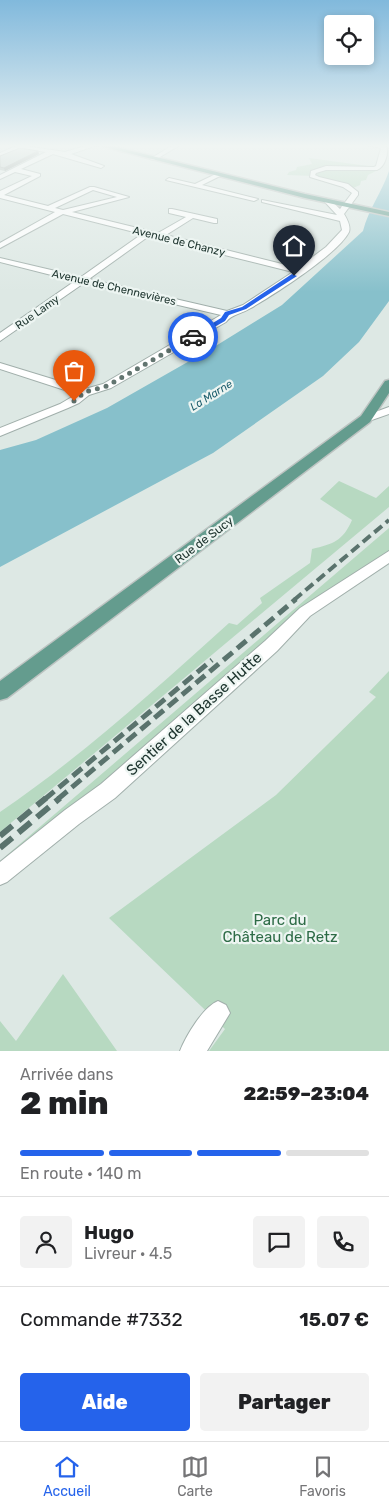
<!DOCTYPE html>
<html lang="fr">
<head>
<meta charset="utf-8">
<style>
  :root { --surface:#fff; --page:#f2f2f2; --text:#202124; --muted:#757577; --line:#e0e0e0; --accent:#2563eb }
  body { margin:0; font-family:Rubik,sans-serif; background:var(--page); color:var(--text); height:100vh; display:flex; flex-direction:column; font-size:19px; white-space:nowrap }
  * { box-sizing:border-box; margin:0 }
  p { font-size:16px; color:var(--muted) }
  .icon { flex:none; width:28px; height:28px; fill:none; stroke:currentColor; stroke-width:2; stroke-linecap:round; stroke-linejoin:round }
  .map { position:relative; height:1051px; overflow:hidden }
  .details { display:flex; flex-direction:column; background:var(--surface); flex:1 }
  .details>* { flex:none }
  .tools { position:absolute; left:324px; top:15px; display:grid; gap:10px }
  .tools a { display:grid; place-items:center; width:50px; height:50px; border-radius:5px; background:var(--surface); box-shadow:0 2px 8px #0003; font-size:25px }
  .pin { position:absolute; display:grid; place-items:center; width:42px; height:42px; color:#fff; margin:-51px -21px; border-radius:50% 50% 50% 0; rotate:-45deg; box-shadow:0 0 5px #0007 }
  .pin .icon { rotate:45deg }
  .courier { position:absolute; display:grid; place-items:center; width:50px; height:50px; margin:-25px; border:4px solid #2563eb; border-radius:50%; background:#fff; color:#222; box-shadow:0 1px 6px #0007 }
  .headline em { font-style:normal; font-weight:800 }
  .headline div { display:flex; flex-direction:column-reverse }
  .headline { display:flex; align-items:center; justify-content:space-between; height:85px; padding:0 20px }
  h1 { font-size:32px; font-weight:800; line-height:38px }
  .bar { display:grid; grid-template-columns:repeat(4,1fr); gap:8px 5px; align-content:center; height:60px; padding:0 20px }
  .bar i { height:6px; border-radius:4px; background:var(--line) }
  .bar .active { background:var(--accent) }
  .bar p { grid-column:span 4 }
  .line { display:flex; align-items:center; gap:12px; padding:0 20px; border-top:1px solid var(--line) }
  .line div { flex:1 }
  .round { display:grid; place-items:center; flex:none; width:52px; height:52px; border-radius:5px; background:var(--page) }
  .primary-button { display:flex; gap:10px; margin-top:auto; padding:10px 20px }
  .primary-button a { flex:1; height:58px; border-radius:5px; background:var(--accent); color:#fff; font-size:20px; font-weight:800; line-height:58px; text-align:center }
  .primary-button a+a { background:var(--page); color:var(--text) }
  .tabs { display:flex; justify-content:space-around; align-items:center; height:70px; border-top:1px solid var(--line); background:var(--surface); font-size:14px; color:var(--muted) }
  .tabs a { display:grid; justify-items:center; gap:2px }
  .tabs .active { color:var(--accent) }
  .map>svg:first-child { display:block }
  .green { fill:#b7d9c1 }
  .water { fill:#87c0cb }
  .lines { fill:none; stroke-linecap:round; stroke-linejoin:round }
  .minor-casing { stroke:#a1afab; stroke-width:2 }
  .major-casing { stroke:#bcc3c1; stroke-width:3 }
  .minor { fill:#fff; fill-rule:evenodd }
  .major { fill:#649c8e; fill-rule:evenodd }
  .rail-far2 { stroke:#5a736d; stroke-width:4; stroke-dasharray:10 5; stroke-linecap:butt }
  .rail-far1 { stroke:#5a736d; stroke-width:5; stroke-dasharray:12 6; stroke-linecap:butt }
  .rail { stroke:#5a736d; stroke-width:6; stroke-dasharray:16 8; stroke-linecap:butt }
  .wall { fill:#9aa8a3 }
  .shaded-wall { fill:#7d8884 }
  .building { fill:#b3c3bd; stroke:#7d8884 }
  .route { fill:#2563eb }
  .done { stroke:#627570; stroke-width:5; stroke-dasharray:0 9 }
  .labels { text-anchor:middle; stroke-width:4.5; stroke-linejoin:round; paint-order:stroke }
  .far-street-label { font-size:11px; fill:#203731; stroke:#edf5f2 }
  .far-water-label { font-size:11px; font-style:italic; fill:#1e5f6e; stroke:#edf5f2 }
  .street-label { font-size:12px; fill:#203731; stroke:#edf5f2 }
  .near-street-label { font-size:15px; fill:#203731; stroke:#edf5f2 }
  .near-park-label { font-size:15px; fill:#2d6b46; stroke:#edf5f2 }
</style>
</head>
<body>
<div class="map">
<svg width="389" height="1051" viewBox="0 0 389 1051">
  <rect width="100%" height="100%" fill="#dde8e4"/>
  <path class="green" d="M309,158l59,8 9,4 3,-1 -12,6 -2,5 -5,1 -1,4 -7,3 -39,-12 -27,-1 2,-3 7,-2 1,-3 15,-3z
    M339,481l37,17 13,-12v21l-389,325v-20c82,-56 156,-123 229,-189l8,2 25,-22 -2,-5 50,-35 2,-14c21,-5 31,-8 40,-29l-32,-21z
    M389,528v24l-38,27 -191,160 -31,20 -48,44 -81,61v-3z
    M389,671v380h-180l16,-22 -116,-111 167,-123 100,-98 -7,-5z
    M63,974l54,77h-117v-30l16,20z"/>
  <path class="water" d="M389,171v130l-30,41 -36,34 -110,77 -213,114v-117l36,-10 71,-32 107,-61 68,-42 81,-74c5,-21 19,-39 26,-60z"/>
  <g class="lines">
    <g class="minor-casing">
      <path id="minor" d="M18,145l47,7 23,-7h9l-26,9 33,12 -3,2 -48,-14 -32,15 19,5v2l-36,19 44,11 42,-19h4l35,10 -57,15 86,21 28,-16 -17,-4v-4h3l45,10v4h-3l-21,-5 -27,17 132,33 28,-21 16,-17 -2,-9 -78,-19v-2l75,15 -13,-14 6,-1 10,9 12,-16 -9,-6 -33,-10 1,-6 15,-5 48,1 2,-1 5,-18 -14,-3 19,1c3,7 -1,21 -9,24h-51l-10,3 -1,2 4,2 29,7 10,8v3l-14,19c3,5 7,12 5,18 -11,22 -77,64 -100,77 -8,5 -17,5 -23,13l-115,66 -22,7 -10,8 -11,5 -68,28v-8l60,-24 17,-10 -77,-25v-6l85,26 18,-5 118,-69 -137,-32 -84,58v-8l75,-52 -75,-19v-4l81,19 61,-43 -79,-20 -63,34v-5l55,-31 -55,-14v-7l32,-15 -17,-4 -15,7v-4l46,-23 -25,-4 -21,9v-4zM93,190l24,7 -54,13 -8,-2zM149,236l7,2 137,34 -50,33 -16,6 -138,-32z
        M173,145h7l-25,15 -5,-1z
        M218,173l3,2 -1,1 -18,9 56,14 -4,2 -88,-21 3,-2 26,6z
        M389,407v7l-23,8 -6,-3 2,-2z
        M389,551v12l-79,53 -33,35 -162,147 -36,26 -72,58 -7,3v-23l65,-52 36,-26 164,-143 35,-33z
        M218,1001l8,4 4,8 -23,38h-27c6,-15 23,-44 38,-50z"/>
    </g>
    <g class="major-casing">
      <path id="major" d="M97,145h11l197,49 84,18v4l-84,-18z
        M389,380v13l-19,29 -363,276 -7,2v-19l361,-265 24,-35z"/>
    </g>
    <use href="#minor" class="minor"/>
    <use href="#major" class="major"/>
    <path class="rail-far2" d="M294,600l95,-80"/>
    <path class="rail-far1" d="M45,799l167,-139
      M58,799l238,-200"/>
    <path class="rail" d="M0,836l46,-38
      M0,848l60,-50"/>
  </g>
  <path class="wall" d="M38,151l1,3 -34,17 -5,-1v-14z"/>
  <path class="shaded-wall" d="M38,151l1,3 -34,17 -1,-3z"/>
  <path class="building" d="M20,148l18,3 -34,17 -4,-1v-11z"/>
  <linearGradient id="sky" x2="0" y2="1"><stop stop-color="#81b9dc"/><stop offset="0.5" stop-color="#f0f5f3"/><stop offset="1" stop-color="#f0f5f3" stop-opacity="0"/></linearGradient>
  <rect width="389" height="292" fill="url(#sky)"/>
  <path class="route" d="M292,274l5,2 -51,33 -17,6 -4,6 -30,17 -5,-1 31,-19 4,-6 17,-5z"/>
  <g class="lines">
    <path class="done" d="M74,401l11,-9 22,-6 86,-49"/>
  </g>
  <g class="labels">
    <g class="far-street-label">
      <text transform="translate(179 241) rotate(14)" y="4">Avenue de Chanzy</text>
      <text transform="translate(114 287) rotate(13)" y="4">Avenue de Chennevières</text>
      <text transform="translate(37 312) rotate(-35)" y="4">Rue Lamy</text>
    </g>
    <g class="far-water-label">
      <text transform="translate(211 395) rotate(-32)" y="4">La Marne</text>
    </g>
    <g class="street-label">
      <text transform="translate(204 540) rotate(-37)" y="4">Rue de Sucy</text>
    </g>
    <g class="near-street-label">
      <text transform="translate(194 714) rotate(-42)" y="5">Sentier de la Basse Hutte</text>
    </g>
    <g class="near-park-label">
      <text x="280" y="925">Parc du<tspan x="280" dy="17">Château de Retz</tspan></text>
    </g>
  </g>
</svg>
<div class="tools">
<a><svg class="icon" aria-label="locate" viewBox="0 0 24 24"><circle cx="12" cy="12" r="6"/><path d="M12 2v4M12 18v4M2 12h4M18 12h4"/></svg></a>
</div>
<div class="pin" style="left:74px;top:401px;background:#ea580c"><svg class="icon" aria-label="bag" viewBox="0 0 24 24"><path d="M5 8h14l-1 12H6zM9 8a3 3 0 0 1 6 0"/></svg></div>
<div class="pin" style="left:294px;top:276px;background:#1f2937"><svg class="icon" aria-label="home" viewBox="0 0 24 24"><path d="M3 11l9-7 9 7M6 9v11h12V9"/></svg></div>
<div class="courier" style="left:193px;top:337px"><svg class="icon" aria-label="car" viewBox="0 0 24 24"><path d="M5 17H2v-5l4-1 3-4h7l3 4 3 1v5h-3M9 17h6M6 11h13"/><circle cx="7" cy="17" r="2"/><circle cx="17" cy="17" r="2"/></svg></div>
</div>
<section class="details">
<div class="headline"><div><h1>2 min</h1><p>Arrivée dans</p></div><em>22:59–23:04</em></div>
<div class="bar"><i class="active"></i><i class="active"></i><i class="active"></i><i></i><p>En route · 140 m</p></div>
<div class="line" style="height:90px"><a class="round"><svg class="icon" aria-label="person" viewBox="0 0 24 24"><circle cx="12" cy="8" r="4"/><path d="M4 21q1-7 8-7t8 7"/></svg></a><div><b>Hugo</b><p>Livreur · 4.5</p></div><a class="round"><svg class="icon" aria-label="chat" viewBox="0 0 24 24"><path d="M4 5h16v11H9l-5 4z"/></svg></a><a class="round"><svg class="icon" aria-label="phone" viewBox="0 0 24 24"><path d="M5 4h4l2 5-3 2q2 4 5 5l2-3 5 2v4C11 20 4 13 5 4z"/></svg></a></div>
<div class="line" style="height:65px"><div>Commande #7332</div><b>15.07 €</b></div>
<div class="primary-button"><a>Aide</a><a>Partager</a></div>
</section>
<nav class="tabs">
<a class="active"><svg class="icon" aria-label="home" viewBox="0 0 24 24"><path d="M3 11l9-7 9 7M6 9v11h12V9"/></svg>Accueil</a>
<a><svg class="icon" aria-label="map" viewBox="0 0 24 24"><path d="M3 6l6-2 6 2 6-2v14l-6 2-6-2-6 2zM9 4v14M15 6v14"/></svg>Carte</a>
<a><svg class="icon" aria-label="saved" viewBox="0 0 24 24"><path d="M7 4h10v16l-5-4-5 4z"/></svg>Favoris</a>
</nav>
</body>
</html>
